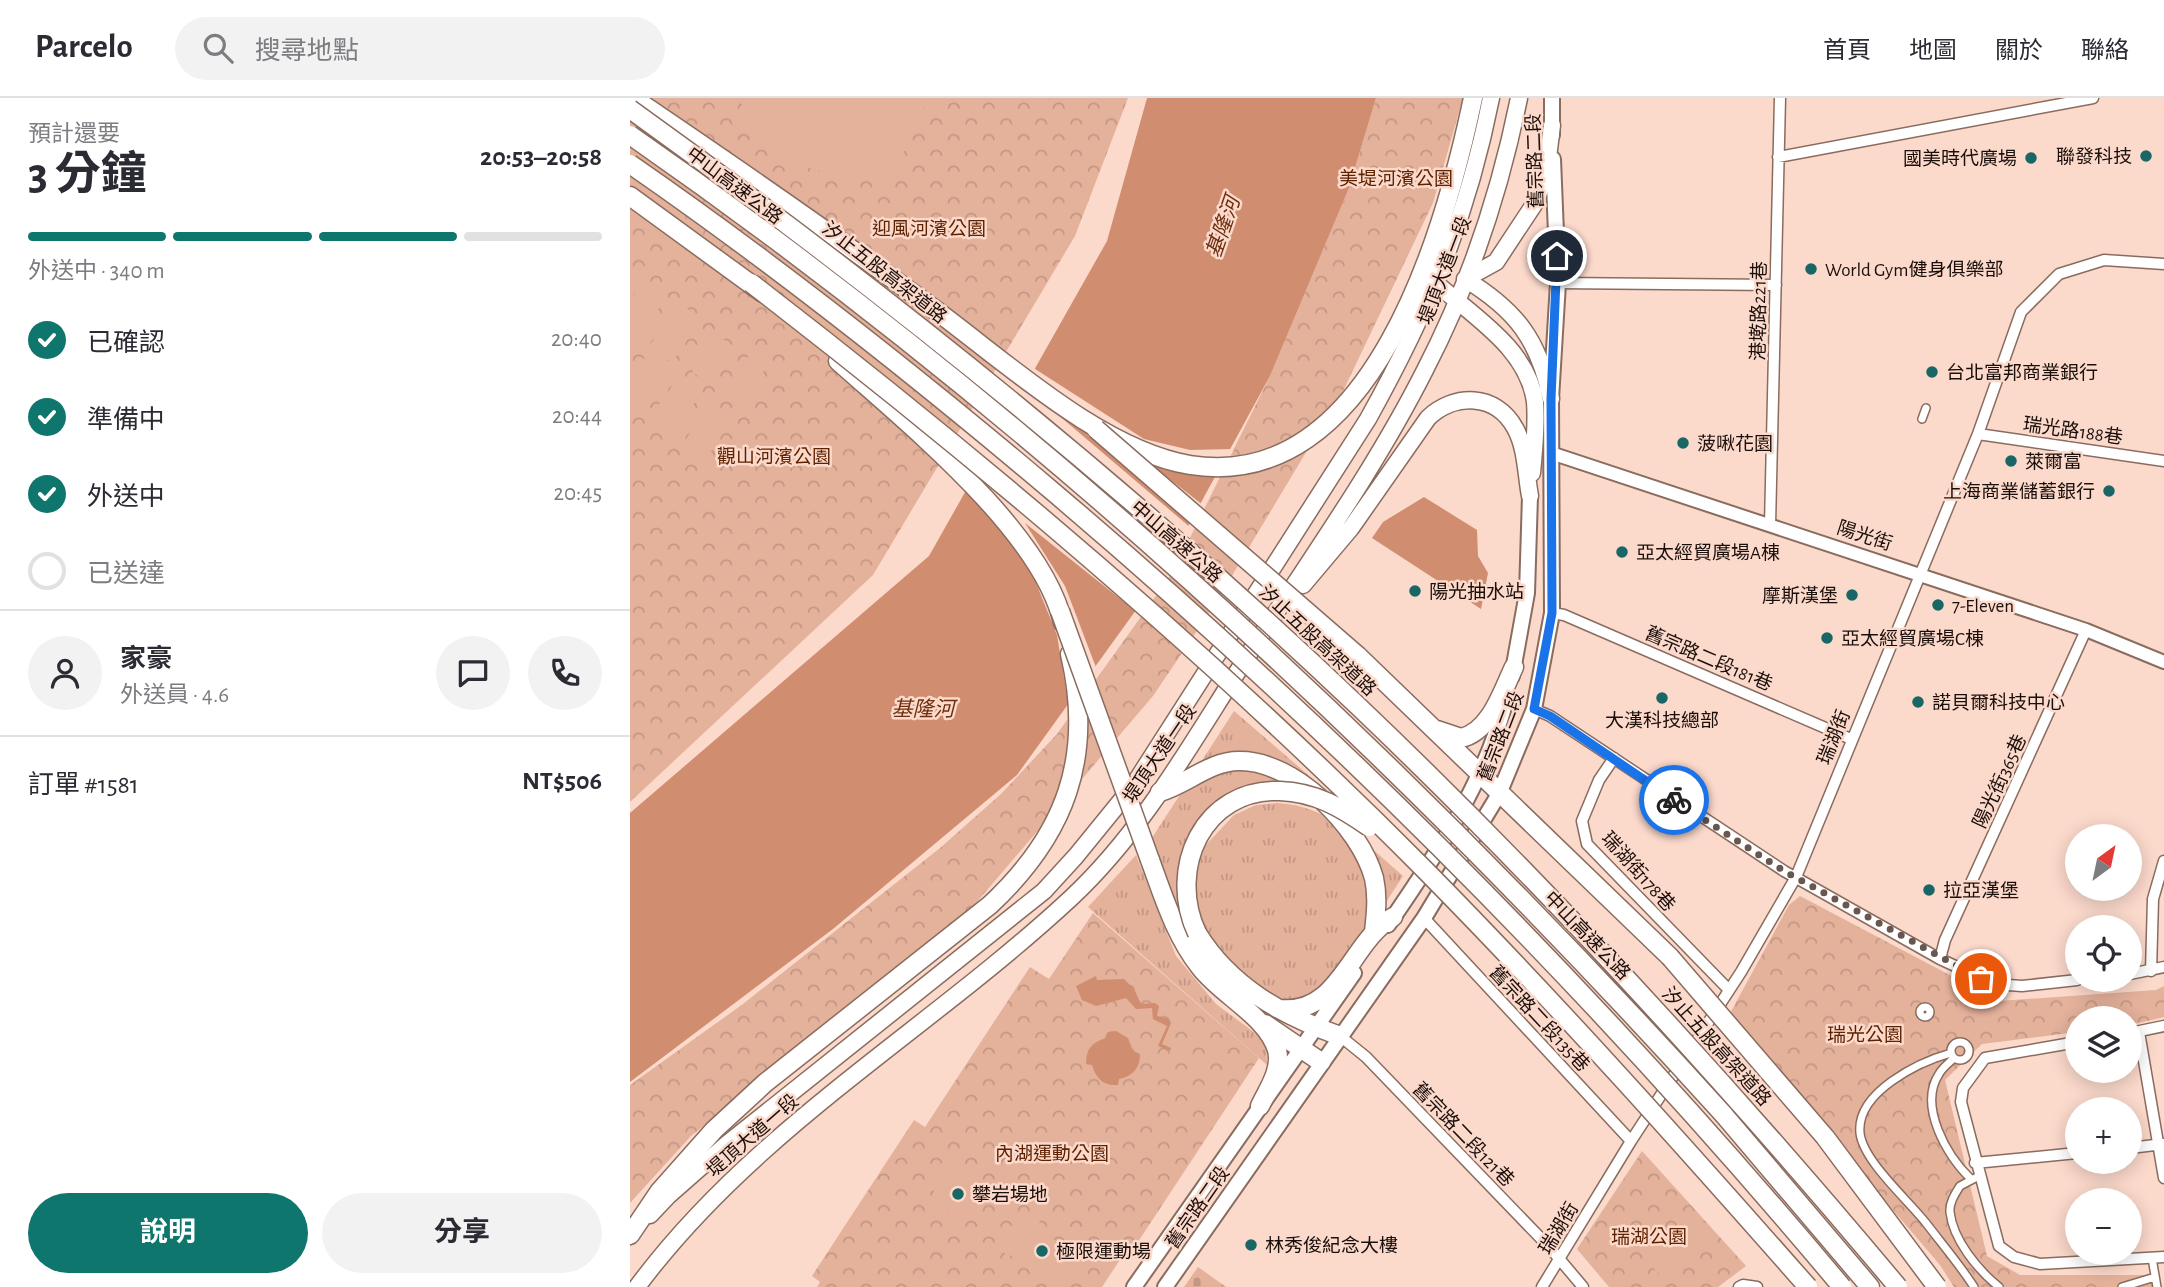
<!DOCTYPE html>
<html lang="zh-TW">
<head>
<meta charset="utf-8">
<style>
  :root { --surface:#fff; --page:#f2f2f3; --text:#2b2b33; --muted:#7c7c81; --line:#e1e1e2; --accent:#0f766e }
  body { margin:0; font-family:"Alegreya Sans","Noto Sans TC",sans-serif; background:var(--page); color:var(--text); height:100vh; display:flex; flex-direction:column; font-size:26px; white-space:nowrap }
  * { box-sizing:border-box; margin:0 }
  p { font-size:23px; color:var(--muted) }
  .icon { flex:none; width:38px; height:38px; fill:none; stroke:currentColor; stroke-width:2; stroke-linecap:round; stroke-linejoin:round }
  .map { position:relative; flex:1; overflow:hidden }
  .side { display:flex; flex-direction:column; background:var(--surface); width:630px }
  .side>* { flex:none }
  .needle { width:46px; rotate:33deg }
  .controls { position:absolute; left:1435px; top:726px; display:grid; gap:14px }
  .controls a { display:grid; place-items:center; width:77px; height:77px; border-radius:50%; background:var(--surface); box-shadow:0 4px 18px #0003; font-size:35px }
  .pin { position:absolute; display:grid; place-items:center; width:60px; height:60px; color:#fff; margin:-30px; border:4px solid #fff; border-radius:50%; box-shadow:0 2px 7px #0007 }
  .courier { position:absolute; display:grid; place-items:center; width:70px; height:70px; margin:-35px; border:5px solid #1a73e8; border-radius:50%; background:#fff; color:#222; box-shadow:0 2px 9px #0007 }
  .head em { font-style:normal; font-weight:700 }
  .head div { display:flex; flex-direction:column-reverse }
  .head { display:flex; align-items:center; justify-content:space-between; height:119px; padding:0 28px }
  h1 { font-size:46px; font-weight:700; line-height:52px }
  .bar { display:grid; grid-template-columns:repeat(4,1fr); gap:10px 7px; align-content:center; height:84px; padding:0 28px }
  .bar i { height:9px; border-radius:5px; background:var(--line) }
  .bar .on { background:var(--accent) }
  .bar p { grid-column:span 4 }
  .line { display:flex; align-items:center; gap:18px; padding:0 28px; border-top:2px solid var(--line) }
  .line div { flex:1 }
  .round { display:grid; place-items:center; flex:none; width:74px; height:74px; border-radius:37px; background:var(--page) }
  ol { padding:0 28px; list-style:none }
  li { display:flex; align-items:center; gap:21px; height:77px }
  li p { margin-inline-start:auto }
  li .icon { padding:7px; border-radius:50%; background:var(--accent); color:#fff; stroke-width:4 }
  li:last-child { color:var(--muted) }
  li i { width:38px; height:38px; border:4px solid var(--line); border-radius:50% }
  .action { display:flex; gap:14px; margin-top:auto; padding:14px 28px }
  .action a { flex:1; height:80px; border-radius:42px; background:var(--accent); color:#fff; font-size:28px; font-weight:700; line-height:80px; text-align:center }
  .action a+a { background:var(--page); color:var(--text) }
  header { display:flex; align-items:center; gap:42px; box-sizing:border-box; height:98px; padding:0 35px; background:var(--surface); border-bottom:2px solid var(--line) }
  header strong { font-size:33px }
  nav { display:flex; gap:38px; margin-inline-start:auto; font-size:24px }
  .search { width:490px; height:63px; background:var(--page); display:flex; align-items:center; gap:18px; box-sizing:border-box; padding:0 24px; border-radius:38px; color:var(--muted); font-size:26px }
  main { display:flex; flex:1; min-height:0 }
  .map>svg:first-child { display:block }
  .grass { fill:url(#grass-tufts) }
  .cemetery { fill:url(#cemetery-stones) }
  .park { fill:url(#park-crowns) }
  .pitch { fill:#e4b19b }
  .water { fill:#d18d70 }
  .pier { fill:#fbd9cb }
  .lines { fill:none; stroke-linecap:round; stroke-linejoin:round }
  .pedestrian-casing { stroke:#8a6c5f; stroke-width:10 }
  .minor-casing { stroke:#8a6c5f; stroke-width:13 }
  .tertiary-casing { stroke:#8a6c5f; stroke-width:16 }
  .secondary-casing { stroke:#8a6c5f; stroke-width:18 }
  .trunk-casing { stroke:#8a6c5f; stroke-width:19 }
  .motorway-casing { stroke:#8a6c5f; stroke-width:21 }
  .pedestrian { stroke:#fff; stroke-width:7 }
  .minor { stroke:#fff; stroke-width:10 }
  .tertiary { stroke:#fff; stroke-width:12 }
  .secondary { stroke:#fff; stroke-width:14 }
  .trunk { stroke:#fff; stroke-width:16 }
  .motorway { stroke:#fff; stroke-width:18 }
  .motorway-bridge-casing { stroke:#8a6c5f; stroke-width:21; stroke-linecap:butt }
  .motorway-bridge { stroke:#fff; stroke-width:18 }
  .done { stroke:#69564e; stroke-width:7; stroke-dasharray:0 12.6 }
  .route { stroke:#1a73e8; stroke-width:9 }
  .poi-dot { fill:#186666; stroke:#fbd9cb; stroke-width:2.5 }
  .labels { text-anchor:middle; stroke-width:5; stroke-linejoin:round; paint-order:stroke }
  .poi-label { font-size:19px; fill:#1b0f0b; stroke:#fbd9cb; text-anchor:start }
  .street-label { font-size:19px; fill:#1b0f0b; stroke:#fbd9cb }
  .park-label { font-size:19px; fill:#5f2200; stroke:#fbd9cb }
  .water-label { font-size:21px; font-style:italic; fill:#6d2f0f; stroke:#fbd9cb }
</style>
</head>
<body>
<header>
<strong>Parcelo</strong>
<div class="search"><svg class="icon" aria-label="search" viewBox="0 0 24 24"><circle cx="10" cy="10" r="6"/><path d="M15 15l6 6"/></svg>搜尋地點</div>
<nav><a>首頁</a><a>地圖</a><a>關於</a><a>聯絡</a></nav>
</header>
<main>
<section class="side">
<div class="head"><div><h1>3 分鐘</h1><p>預計還要</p></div><em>20:53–20:58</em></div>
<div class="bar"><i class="on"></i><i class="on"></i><i class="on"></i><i></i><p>外送中 · 340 m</p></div>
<ol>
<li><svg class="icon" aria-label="check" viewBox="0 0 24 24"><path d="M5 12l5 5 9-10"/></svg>已確認<p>20:40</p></li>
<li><svg class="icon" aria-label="check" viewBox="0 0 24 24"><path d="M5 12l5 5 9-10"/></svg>準備中<p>20:44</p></li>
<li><svg class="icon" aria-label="check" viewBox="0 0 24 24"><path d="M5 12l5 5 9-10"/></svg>外送中<p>20:45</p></li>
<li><i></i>已送達</li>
</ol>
<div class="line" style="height:126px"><a class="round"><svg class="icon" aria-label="person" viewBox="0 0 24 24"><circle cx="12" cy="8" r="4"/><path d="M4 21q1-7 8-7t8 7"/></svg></a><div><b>家豪</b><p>外送員 · 4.6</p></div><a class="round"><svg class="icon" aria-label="chat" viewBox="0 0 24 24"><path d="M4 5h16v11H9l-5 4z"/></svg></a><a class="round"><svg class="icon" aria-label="phone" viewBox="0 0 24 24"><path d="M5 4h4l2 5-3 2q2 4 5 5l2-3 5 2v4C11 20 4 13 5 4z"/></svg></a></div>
<div class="line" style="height:91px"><div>訂單 #1581</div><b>NT$506</b></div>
<div class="action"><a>說明</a><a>分享</a></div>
</section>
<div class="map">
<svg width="1534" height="1189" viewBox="0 0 1534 1189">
  <defs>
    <pattern id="grass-tufts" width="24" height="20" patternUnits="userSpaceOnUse" patternTransform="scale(1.75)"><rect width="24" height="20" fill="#e4b19b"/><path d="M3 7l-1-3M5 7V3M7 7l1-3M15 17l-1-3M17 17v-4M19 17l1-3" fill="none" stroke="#c39784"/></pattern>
    <pattern id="cemetery-stones" width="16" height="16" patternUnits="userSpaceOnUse" patternTransform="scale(1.75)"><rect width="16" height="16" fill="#e4b19b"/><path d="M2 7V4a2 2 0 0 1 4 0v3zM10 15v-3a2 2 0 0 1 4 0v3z" fill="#c39784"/></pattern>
    <pattern id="park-crowns" width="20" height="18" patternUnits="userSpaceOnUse" patternTransform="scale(1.75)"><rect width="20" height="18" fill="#e4b19b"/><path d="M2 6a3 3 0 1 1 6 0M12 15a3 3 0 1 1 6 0" fill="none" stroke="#c39784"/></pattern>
  </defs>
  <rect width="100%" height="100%" fill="#fbd9cb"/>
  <path class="grass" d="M604,613l102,88c-20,-3 -80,-8 -97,0 -16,7 -55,44 -59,61 -5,21 5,38 -6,58l-24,-77z
    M647,705c54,3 87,39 126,73l-68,105 -36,31 -74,-45 -32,-53v-40l11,-27 30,-32 22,-10z
    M506,757l40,101 40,48 50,37 1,24 -179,-158z"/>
  <path class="cemetery" d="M568,1169l28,20h-42z"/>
  <path class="park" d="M0,0h498l-53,138 -202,339 -243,227z
    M746,0h87l-30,105 -89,186 -129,215 -62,92 -189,221 -273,219 -61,67v-118l113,-81 197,-156 61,-54 56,-60 116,-162 97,-196 79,-188z
    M1170,798l199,105 157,-11 8,-4v31l-34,8v-7h-53v14l-95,12 -37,36 42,176 33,19h138l2,12h-206l-14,-22 -212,-248 61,-112z
    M463,815l166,145 -131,199 -5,-2 -21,32h-285l3,-5 -8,-6 102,-156 11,7 105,-160 19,12z
    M1012,1053l104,115 -28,21h-109l-32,-38z"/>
  <path class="pitch" d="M108,0h191l-36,77c-75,8 -117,-10 -155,-77z
    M15,181l23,16 -30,43 -8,-5v-33z
    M49,205l23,16 -30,43 -23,-16z
    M87,237l18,12 -25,37 -18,-12z
    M118,258l18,12 -26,37 -17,-12z
    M11,259l23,16 -30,43 -4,-3v-40z
    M45,284l23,16 -30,42 -23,-16z
    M79,307l23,16 -30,43 -22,-16z
    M315,1064l9,2 30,33v8l-8,12 -18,2c-17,-12 -46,-48 -13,-57z
    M1066,1115l21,26 -51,42 -23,-24z
    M403,1118l7,5 -2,5 12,12 28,10 7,19 -5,11 -15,6 -10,-3 -4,5 -7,-7 2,-3 -15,-14 -26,-8 -5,-10c4,-17 12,-22 30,-22z"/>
  <path class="water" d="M517,0h229l-27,90 -79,188 -108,198 -145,201 -184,154 -203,153v-269l299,-257 178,-315z
    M794,399l53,33 1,26 10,17 -7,36 -109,-71 11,-16z
    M466,878l1,4 27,-1 10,10 7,15 14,-1 4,3 -2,10 12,3 2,4 -9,21 9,4 -1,3 -12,-5 9,-20 -14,-7 -1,-11 -16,1 -10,-11 -30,8 -14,-6 -6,-14z
    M486,933l12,7 5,13 7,3c0,14 -7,22 -21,25l-1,6c-14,1 -22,-6 -26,-20l-6,-1c0,-15 6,-22 20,-26l2,-6z"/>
  <path class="pier" d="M402,269l112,72 46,11 44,-1 -8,15 -86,-8 63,49 -6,11 -161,-125 -7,-1 162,138 -26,47 -27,38 -113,-90 40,63 32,84 -28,39 -12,-74 -27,-67 -54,-72 -11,-11z"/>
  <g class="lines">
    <g class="pedestrian-casing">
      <path id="pedestrian" d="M1292,321l4,-11
        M1290 914a5 5 0 1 1 10 0a5 5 0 1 1-10 0Z
        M1321 953a9 9 0 1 1 18 0a9 9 0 1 1-18 0Z
        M1321,955c-32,9 -95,39 -91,80 3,28 49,68 66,90 16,21 34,42 48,64
        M1324,960c-5,5 -12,10 -15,16 -21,32 8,82 31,104
        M1349,1078l-19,10c-5,8 -11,17 -10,26 3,28 28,58 49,75
        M1522,1160l5,29
        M1492,1189l33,-10"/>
    </g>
    <g class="minor-casing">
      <path id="minor" d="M1148,59l315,-59
        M928,185l218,2
        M1348,336l186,27
        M1140,427l10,-427
        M922,515l12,2 287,124
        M904,611l16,7 234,155 156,88
        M984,660l-15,22 -17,41 5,23 142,146
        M794,820l207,223
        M1521,873l2,-72 11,-38
        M1500,876l34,-7
        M1447,882l-55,6 -28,-2 -54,-25 5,-19 141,-310
        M1509,934l25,146
        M1500,935l34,-7
        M710,938l26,21 185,192 32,38
        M1447,944l-92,16 -22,30 -2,14 38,144 15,11 26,7 124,-7
        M1500,1050l33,-4
        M1345,1065l102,-10
        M912,1189l89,-146 110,-169 55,-95 182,-443 43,-122 38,-38 45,-14 60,4
        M1109,1189l4,-2 14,2"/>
    </g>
    <g class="tertiary-casing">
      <path id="tertiary" d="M921,355l535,177 78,32"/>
    </g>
    <g class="secondary-casing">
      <path id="secondary" d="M922,0v37
        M882,578l15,-83 3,-97
        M758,827c49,-71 98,-144 119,-229
        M504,1189l220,-314
        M535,1189l259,-369 75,-124 35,-85 18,-96 -1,-214 7,-116 -5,-124"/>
    </g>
    <g class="trunk-casing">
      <path id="trunk" d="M807,186c37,33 91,65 98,118 2,24 -1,48 -3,71
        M921,301c-12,-59 -35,-89 -86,-120l31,-17 39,-59 11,-29 6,-49
        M673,487l48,-57 77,-110c26,-25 68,-25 87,10 11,19 11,47 15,68
        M20,1117l19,-20 58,-51 317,-253 32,-35 57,-70 235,-367c60,-108 99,-200 123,-321
        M7,1189c116,-157 292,-257 434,-389 72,-67 121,-156 174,-238 61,-95 129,-189 180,-290 44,-85 75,-178 94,-272"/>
    </g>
    <g class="motorway-casing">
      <path id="motorway" d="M3,0c102,69 202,138 301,211 72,53 167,141 256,156 182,29 255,-234 283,-367
        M0,98l133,97
        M208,263c69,62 204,170 225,262
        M728,558l312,301
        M807,632l24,8c29,-6 41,-46 53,-71
        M530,694c27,-8 50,-31 79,-31 55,-1 121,66 135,117 4,18 2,36 0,54
        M520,762c14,38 25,75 50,107 21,28 67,49 77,83 5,20 -9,39 -17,56
        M567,835c33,54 85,82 143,103
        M650,911c60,6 70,-67 113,-92
        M635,926l56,38
        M1094,1017l146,172
        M0,1137l29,-43 55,-62 51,-47 225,-178c76,-71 104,-148 80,-251"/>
    </g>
    <use href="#pedestrian" class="pedestrian"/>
    <use href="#minor" class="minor"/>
    <use href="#tertiary" class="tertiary"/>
    <use href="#secondary" class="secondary"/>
    <use href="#trunk" class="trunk"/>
    <use href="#motorway" class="motorway"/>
    <g class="motorway-bridge-casing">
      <path id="motorway-bridge" d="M0,11c255,183 500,380 728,597 192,183 370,378 540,581
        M0,37c403,280 765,616 1094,980
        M0,66c146,101 285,211 421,326 286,242 550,509 791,797
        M121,185c236,182 465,376 675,588 132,134 257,274 382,416
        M466,331l262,227
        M430,513l90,249
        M567,835c-30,-64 6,-145 83,-142 35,1 62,17 89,36
        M1040,859l155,180 112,150"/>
    </g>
    <use href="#motorway-bridge" class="motorway-bridge"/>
  </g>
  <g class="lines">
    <path class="done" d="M1044,702l110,71 197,108"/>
    <path class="route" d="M927,158l-6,143 1,214 -18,96 16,7 124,84"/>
  </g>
  <g class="poi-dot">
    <circle cx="1516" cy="58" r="7"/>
    <circle cx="1401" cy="60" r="7"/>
    <circle cx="1181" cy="171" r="7"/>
    <circle cx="1302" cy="274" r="7"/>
    <circle cx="1053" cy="345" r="7"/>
    <circle cx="1381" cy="363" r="7"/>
    <circle cx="1479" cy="393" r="7"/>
    <circle cx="992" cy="454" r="7"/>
    <circle cx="785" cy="493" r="7"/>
    <circle cx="1222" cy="497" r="7"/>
    <circle cx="1308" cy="507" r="7"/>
    <circle cx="1197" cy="540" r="7"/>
    <circle cx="1032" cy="600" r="7"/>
    <circle cx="1288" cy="604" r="7"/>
    <circle cx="1299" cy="792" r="7"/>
    <circle cx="328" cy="1096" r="7"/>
    <circle cx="621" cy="1147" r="7"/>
    <circle cx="412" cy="1153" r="7"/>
  </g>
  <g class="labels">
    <g class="poi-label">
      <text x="1502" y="65" text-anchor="end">聯發科技</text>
      <text x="1387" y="67" text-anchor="end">國美時代廣場</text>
      <text x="1195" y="178">World Gym健身俱樂部</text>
      <text x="1316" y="281">台北富邦商業銀行</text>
      <text x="1067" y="352">菠啾花園</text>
      <text x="1395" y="370">萊爾富</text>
      <text x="1465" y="400" text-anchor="end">上海商業儲蓄銀行</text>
      <text x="1006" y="461">亞太經貿廣場A棟</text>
      <text x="799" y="500">陽光抽水站</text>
      <text x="1208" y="504" text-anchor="end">摩斯漢堡</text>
      <text x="1322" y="514">7-Eleven</text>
      <text x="1211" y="547">亞太經貿廣場C棟</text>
      <text x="1302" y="611">諾貝爾科技中心</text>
      <text x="1032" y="629" text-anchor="middle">大漢科技總部</text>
      <text x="1313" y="799">拉亞漢堡</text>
      <text x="342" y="1103">攀岩場地</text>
      <text x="635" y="1154">林秀俊紀念大樓</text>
      <text x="426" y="1160">極限運動場</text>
    </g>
    <g class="street-label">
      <text transform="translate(904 63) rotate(-92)" y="7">舊宗路二段</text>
      <text transform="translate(105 87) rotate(37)" y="7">中山高速公路</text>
      <text transform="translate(814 172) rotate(-69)" y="7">堤頂大道一段</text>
      <text transform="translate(255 174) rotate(38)" y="7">汐止五股高架道路</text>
      <text transform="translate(1128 213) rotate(-89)" y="7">港墘路221巷</text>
      <text transform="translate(1443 332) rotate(8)" y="7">瑞光路188巷</text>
      <text transform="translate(1235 437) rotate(18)" y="7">陽光街</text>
      <text transform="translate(547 443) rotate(41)" y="7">中山高速公路</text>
      <text transform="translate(688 542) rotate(43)" y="7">汐止五股高架道路</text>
      <text transform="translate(1079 560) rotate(23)" y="7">舊宗路二段181巷</text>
      <text transform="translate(870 638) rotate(-69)" y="7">舊宗路二段</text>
      <text transform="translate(1203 639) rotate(-68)" y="7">瑞湖街</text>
      <text transform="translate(529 655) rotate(-56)" y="7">堤頂大道一段</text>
      <text transform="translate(1369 683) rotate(-65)" y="7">陽光街365巷</text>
      <text transform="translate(1009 773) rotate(48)" y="7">瑞湖街178巷</text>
      <text transform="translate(958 837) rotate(46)" y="7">中山高速公路</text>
      <text transform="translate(910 920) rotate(47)" y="7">舊宗路二段135巷</text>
      <text transform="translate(1087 948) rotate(48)" y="7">汐止五股高架道路</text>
      <text transform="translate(834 1036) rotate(46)" y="7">舊宗路二段121巷</text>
      <text transform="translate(122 1037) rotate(-41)" y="7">堤頂大道一段</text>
      <text transform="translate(567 1109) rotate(-55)" y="7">舊宗路二段</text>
      <text transform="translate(928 1130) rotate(-59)" y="7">瑞湖街</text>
    </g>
    <g class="park-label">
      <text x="766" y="87">美堤河濱公園</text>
      <text x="299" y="137">迎風河濱公園</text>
      <text x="144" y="365">觀山河濱公園</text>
      <text x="1235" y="943">瑞光公園</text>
      <text x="422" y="1062">內湖運動公園</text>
      <text x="1019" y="1145">瑞湖公園</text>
    </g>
    <g class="water-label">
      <text transform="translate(593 129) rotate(-71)" y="7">基隆河</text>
      <text x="293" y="618">基隆河</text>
    </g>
  </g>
</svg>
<div class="controls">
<a><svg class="needle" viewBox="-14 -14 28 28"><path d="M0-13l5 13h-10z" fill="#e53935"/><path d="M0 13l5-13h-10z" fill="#7c7c81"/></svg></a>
<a><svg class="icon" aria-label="locate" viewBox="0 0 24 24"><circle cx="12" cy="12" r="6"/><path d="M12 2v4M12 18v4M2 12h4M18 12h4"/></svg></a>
<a><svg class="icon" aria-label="layers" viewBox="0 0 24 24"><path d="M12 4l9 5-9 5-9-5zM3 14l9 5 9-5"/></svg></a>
<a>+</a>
<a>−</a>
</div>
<div class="pin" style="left:1351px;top:881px;background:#ea580c"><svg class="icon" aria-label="bag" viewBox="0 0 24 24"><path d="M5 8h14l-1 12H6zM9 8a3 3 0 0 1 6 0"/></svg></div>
<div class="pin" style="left:927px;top:158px;background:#1f2937"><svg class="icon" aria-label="home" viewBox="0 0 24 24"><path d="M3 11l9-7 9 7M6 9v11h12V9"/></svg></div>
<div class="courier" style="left:1044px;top:702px"><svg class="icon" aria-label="bike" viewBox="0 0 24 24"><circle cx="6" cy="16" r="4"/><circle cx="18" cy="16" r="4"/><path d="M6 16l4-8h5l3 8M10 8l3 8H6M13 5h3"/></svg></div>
</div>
</main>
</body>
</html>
